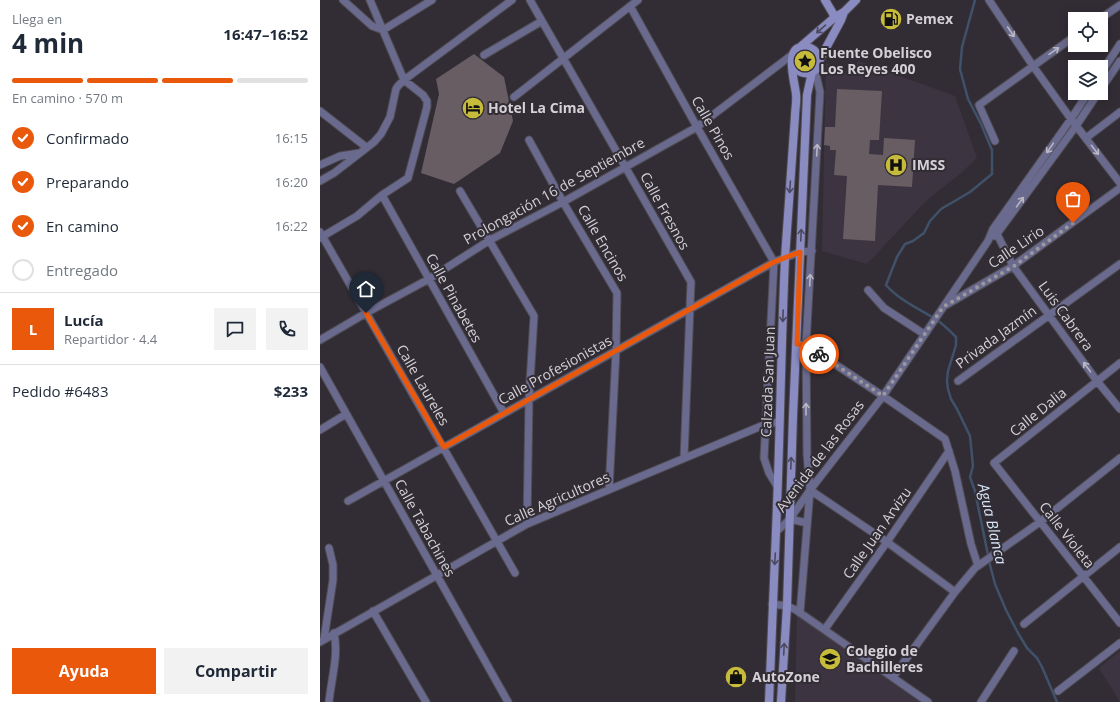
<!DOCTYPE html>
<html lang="es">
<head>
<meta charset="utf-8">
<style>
  :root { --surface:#fff; --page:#f2f2f3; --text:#1f2937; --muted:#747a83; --line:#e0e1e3; --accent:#ea580c }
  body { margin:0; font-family:"Open Sans",sans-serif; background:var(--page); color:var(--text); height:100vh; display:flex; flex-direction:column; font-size:15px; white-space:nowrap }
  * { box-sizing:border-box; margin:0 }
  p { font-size:13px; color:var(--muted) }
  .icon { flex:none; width:22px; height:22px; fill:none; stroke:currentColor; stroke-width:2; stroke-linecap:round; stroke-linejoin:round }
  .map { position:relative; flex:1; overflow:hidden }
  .details { display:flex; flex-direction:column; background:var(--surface); width:320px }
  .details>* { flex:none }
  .buttons { position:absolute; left:748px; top:12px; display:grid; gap:8px }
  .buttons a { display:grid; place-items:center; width:40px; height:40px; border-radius:0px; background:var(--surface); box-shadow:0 2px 10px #0003; font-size:20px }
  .pin { position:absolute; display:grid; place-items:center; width:34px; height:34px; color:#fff; margin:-41px -17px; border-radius:50% 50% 50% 0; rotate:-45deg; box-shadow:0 0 4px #0007 }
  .pin .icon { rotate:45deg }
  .courier { position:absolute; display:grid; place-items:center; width:40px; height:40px; margin:-20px; border:3px solid #ea580c; border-radius:50%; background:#fff; color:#222; box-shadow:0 1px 5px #0007 }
  .headline em { font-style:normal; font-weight:700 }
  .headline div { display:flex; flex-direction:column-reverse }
  .headline { display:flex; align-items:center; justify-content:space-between; height:68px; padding:0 12px }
  h1 { font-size:26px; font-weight:700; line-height:30px }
  .bar { display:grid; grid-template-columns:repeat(4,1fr); gap:6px 4px; align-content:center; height:48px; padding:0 12px }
  .bar i { height:5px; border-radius:3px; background:var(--line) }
  .bar .current { background:var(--accent) }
  .bar p { grid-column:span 4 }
  .line { display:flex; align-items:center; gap:10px; padding:0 12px; border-top:1px solid var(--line) }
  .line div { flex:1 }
  .round { display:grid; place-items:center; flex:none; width:42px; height:42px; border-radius:0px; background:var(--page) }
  ol { padding:0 12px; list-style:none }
  li { display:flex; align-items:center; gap:12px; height:44px }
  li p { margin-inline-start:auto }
  li .icon { padding:4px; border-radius:50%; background:var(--accent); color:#fff; stroke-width:4 }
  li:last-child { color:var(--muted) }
  li i { width:22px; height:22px; border:2px solid var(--line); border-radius:50% }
  .button { display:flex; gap:8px; margin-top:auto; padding:8px 12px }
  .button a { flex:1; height:46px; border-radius:0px; background:var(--accent); color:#fff; font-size:16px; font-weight:700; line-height:46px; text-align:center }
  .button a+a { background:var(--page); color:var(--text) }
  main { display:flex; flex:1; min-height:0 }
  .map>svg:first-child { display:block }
  .built { fill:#3d3441 }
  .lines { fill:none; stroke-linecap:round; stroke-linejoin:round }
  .stream { stroke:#40526a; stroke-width:2.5 }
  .building { fill:#675d63 }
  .minor-casing { stroke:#4f4b52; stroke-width:9 }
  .secondary-casing { stroke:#4f4b52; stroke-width:10 }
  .minor { stroke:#696a8d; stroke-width:7 }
  .secondary { stroke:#898bc1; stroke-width:8 }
  .oneway { stroke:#4c495f }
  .oneway2 { stroke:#b9b7c4 }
  .done { stroke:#9b989e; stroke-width:4; stroke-dasharray:0 7.2 }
  .route { stroke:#ea580c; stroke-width:5 }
  .labels { text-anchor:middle; stroke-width:4; stroke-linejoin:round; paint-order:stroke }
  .poi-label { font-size:14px; font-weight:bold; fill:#d4d1d6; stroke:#322d35; text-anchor:start }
  .street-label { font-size:14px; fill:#d4d1d6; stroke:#322d35 }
  .water-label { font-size:15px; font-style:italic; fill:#d6e5f8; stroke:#322d35 }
</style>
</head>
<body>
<main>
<section class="details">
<div class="headline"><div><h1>4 min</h1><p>Llega en</p></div><em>16:47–16:52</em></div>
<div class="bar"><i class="current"></i><i class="current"></i><i class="current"></i><i></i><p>En camino · 570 m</p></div>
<ol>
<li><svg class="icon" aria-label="check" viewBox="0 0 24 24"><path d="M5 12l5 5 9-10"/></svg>Confirmado<p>16:15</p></li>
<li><svg class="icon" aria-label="check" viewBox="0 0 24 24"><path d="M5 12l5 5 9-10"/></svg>Preparando<p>16:20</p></li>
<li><svg class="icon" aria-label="check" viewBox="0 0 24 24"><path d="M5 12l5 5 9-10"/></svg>En camino<p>16:22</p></li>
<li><i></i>Entregado</li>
</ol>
<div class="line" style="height:72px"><b class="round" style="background:var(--accent);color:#fff">L</b><div><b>Lucía</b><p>Repartidor · 4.4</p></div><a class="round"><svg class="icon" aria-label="chat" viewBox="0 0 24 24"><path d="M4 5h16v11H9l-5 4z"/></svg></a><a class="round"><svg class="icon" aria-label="phone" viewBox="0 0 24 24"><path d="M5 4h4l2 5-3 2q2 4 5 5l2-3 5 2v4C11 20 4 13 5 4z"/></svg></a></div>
<div class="line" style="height:52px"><div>Pedido #6483</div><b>$233</b></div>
<div class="button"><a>Ayuda</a><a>Compartir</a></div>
</section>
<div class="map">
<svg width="800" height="702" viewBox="0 0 800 702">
  <rect width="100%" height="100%" fill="#322d35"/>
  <path class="built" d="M538,61l97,35 22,62 -16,15 -34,27 -60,64 -45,-13 4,-188 24,12z
    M477,612l129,90h-131z
    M800,651v51l-21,-34z"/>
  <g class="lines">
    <path class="stream" d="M655,0l-13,47 -2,22 8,30 13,25 11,26v24l-22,18 -29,17 -11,12 -6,12 -11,8 -8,3 -8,13 -11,28c14,16 34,24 51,35 7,5 13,11 19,17v8l-8,26 -1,10 1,8 3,10 6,10 13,27 3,30 -3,11 5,14 15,74 5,19 11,26 12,23 9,15 10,10 5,9 15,35"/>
  </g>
  <path class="building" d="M154,54l30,23 9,44 -13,32 -46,31 -33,-11 18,-79 -3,-15z
    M517,89l45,2 -3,49h-9l-1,14 14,1 1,-17 31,2 -3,47 -34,-2 -3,56 -32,-2 4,-63 -13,-1 2,-25h-6v-4l-6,-1 1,-18h10z"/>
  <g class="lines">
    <g class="minor-casing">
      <path id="minor" d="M23,0l29,26 11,4 49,-30
        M210,0l161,282 -7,176
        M669,0l44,66 38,53 49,64
        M310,6l67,121 77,135
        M780,19l20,-14
        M164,55l58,-34
        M781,73l19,-29
        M781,89l19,-28
        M194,97l124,-97
        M0,111l46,36
        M766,138l34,-26
        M209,140l34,62 54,91 -1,58 -7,139
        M675,141l-16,-36 96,-69
        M0,165l20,-9 20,-3 14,-11 7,-8 9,-17 6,-28 2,-3 6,-6 108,-80
        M0,181l14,-8 26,-20
        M140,191l74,125 -5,83 -2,125
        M62,195l122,218
        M673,229l4,5 16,32 84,115 23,28
        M0,232l195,341
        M674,236l5,-5 77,-105 22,-33
        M0,238l37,-22 25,-21 26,-17 19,-71v-6l-4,-6 -19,-15 -34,-80
        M454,262l-10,196 5,15 8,13
        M548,290l16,18 40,26
        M626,305l67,-39 107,-78
        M0,340l46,-27 63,-34 61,-39 73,-38 134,-75 96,-73
        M477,344l9,1 77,51 62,43 10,32 16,73 7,22
        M800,363l-126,100 126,160
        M0,367l188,335
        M638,381l162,-117
        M0,430l26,-16
        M490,490l77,52 68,50
        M28,501l426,-239 26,-10 12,-1
        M470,519l17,4
        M456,532l14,-13 20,-29 73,-94 105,-155 5,-12 78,-110 17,-26
        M452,604l15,2 9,4 132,92
        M53,611l53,91
        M480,613l10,-123 -3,-36 -1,-109 14,-253 -5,-22
        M704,624l96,-77
        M505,629l62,-87 62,-91
        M4,639l9,-59v-15l-4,-17
        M0,642l207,-118 239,-100 13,-2
        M573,677l62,-85 20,-24 65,-46 80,-64
        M738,691l62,-48
        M9,702c2,-22 10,-47 5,-69
        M661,702l33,-51"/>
    </g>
    <g class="secondary-casing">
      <path id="secondary" d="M505,0l10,17 3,2
        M479,48l36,-31 9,-5 12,-12
        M499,61l22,-41 3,-8
        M449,702c2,-57 5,-114 7,-171 4,-91 5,-182 9,-273 3,-47 7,-94 10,-142 0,-7 2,-14 1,-22 -1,-12 -14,-51 11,-47 5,1 9,4 11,9 6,16 -16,25 -26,8
        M461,702l6,-96 6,-190 14,-321 5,-23"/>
    </g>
    <use href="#minor" class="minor"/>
    <use href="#secondary" class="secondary"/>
  </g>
  <defs><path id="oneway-shaft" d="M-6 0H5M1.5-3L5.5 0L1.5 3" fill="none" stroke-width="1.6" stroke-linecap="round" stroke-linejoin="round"/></defs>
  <g class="oneway">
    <use href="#oneway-shaft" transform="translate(501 29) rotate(139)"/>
    <use href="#oneway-shaft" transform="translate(470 187) rotate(94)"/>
    <use href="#oneway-shaft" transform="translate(481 235) rotate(-88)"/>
    <use href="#oneway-shaft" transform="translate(463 316) rotate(92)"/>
    <use href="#oneway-shaft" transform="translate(471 463) rotate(-88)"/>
    <use href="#oneway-shaft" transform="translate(455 559) rotate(93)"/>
    <use href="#oneway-shaft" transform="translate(464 649) rotate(-87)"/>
  </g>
  <g class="oneway2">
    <use href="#oneway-shaft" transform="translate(691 32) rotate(56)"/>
    <use href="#oneway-shaft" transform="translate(734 51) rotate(-35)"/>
    <use href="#oneway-shaft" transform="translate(730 148) rotate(125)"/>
    <use href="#oneway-shaft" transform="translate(497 150) rotate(-87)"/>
    <use href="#oneway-shaft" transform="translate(775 150) rotate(52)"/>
    <use href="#oneway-shaft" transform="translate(700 202) rotate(-54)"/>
    <use href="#oneway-shaft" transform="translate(490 280) rotate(-87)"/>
    <use href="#oneway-shaft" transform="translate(767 367) rotate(-126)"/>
    <use href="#oneway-shaft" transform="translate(486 409) rotate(-90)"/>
  </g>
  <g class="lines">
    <path class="done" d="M499,354l64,42 60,-89 71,-41 59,-43"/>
    <path class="route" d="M46,313l78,134 330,-185 26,-10 -3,92 9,1 13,9"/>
  </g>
  <defs>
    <g id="fuel-disc" transform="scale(1.15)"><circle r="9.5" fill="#c7bb3b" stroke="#322d35"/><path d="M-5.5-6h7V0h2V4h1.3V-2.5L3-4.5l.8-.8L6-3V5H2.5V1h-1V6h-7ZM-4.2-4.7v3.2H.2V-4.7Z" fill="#111"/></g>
    <g id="sight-disc" transform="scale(1.15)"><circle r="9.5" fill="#c7bb3b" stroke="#322d35"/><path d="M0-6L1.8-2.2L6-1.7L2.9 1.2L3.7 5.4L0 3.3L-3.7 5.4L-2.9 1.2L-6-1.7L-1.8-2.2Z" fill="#111"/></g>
    <g id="hotel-disc" transform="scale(1.15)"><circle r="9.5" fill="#c7bb3b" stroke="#322d35"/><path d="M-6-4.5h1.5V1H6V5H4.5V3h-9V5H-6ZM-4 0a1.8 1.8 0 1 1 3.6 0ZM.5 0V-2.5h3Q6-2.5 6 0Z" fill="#111"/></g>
    <g id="hospital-disc" transform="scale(1.15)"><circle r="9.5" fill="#c7bb3b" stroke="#322d35"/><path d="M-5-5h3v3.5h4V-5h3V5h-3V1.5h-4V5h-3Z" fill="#111"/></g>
    <g id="university-disc" transform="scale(1.15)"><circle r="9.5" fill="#c7bb3b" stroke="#322d35"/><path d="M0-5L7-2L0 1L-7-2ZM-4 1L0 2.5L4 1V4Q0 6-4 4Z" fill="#111"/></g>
    <g id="shop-disc" transform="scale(1.15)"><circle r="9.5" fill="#c7bb3b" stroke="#322d35"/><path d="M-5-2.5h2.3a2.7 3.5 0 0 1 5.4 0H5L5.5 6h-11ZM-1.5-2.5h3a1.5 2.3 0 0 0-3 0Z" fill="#111"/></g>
  </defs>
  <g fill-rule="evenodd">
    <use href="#fuel-disc" x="571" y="19"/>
    <use href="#sight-disc" x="485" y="61"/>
    <use href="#hotel-disc" x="153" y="108"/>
    <use href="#hospital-disc" x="576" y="165"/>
    <use href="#university-disc" x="510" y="659"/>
    <use href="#shop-disc" x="416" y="677"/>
  </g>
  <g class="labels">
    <g class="poi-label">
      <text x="586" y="24">Pemex</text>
      <text x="500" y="58">Fuente Obelisco<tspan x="500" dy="16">Los Reyes 400</tspan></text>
      <text x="168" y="113">Hotel La Cima</text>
      <text x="592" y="170">IMSS</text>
      <text x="526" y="656">Colegio de<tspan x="526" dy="16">Bachilleres</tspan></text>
      <text x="432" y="682">AutoZone</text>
    </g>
    <g class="street-label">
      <text transform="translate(393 128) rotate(60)" y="5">Calle Pinos</text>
      <text transform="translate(234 191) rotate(-29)" y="5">Prolongación 16 de Septiembre</text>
      <text transform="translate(345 211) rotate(61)" y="5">Calle Fresnos</text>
      <text transform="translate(283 243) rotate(60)" y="5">Calle Encinos</text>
      <text transform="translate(696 247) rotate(-34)" y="5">Calle Lirio</text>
      <text transform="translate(134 298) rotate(61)" y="5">Calle Pinabetes</text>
      <text transform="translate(746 316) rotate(54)" y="5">Luis Cabrera</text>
      <text transform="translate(676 337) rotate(-36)" y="5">Privada Jazmín</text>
      <text transform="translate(235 370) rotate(-29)" y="5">Calle Profesionistas</text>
      <text transform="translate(448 382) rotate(-88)" y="5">Calzada San Juan</text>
      <text transform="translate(103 385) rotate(60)" y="5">Calle Laureles</text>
      <text transform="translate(718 412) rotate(-39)" y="5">Calle Dalia</text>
      <text transform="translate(500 456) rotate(-53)" y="5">Avenida de las Rosas</text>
      <text transform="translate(237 499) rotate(-24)" y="5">Calle Agricultores</text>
      <text transform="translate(105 528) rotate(61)" y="5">Calle Tabachines</text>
      <text transform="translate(557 533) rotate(-55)" y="5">Calle Juan Arvizu</text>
      <text transform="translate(747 535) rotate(52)" y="5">Calle Violeta</text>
    </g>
    <g class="water-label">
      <text transform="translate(672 524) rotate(77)" y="5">Agua Blanca</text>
    </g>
  </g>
</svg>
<div class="buttons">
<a><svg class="icon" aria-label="locate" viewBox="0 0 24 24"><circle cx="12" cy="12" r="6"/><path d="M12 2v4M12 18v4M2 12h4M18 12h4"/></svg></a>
<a><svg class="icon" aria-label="layers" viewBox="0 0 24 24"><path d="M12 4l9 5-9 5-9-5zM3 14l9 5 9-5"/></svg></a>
</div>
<div class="pin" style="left:753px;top:223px;background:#ea580c"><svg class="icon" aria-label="bag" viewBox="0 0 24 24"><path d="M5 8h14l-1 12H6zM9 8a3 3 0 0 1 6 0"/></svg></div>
<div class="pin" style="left:46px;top:313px;background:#1f2937"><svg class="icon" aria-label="home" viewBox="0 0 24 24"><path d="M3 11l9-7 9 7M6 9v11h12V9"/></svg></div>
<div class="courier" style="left:499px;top:354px"><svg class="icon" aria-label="bike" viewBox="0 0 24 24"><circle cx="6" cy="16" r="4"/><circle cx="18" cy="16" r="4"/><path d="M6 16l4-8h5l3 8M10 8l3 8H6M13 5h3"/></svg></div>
</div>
</main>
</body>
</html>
